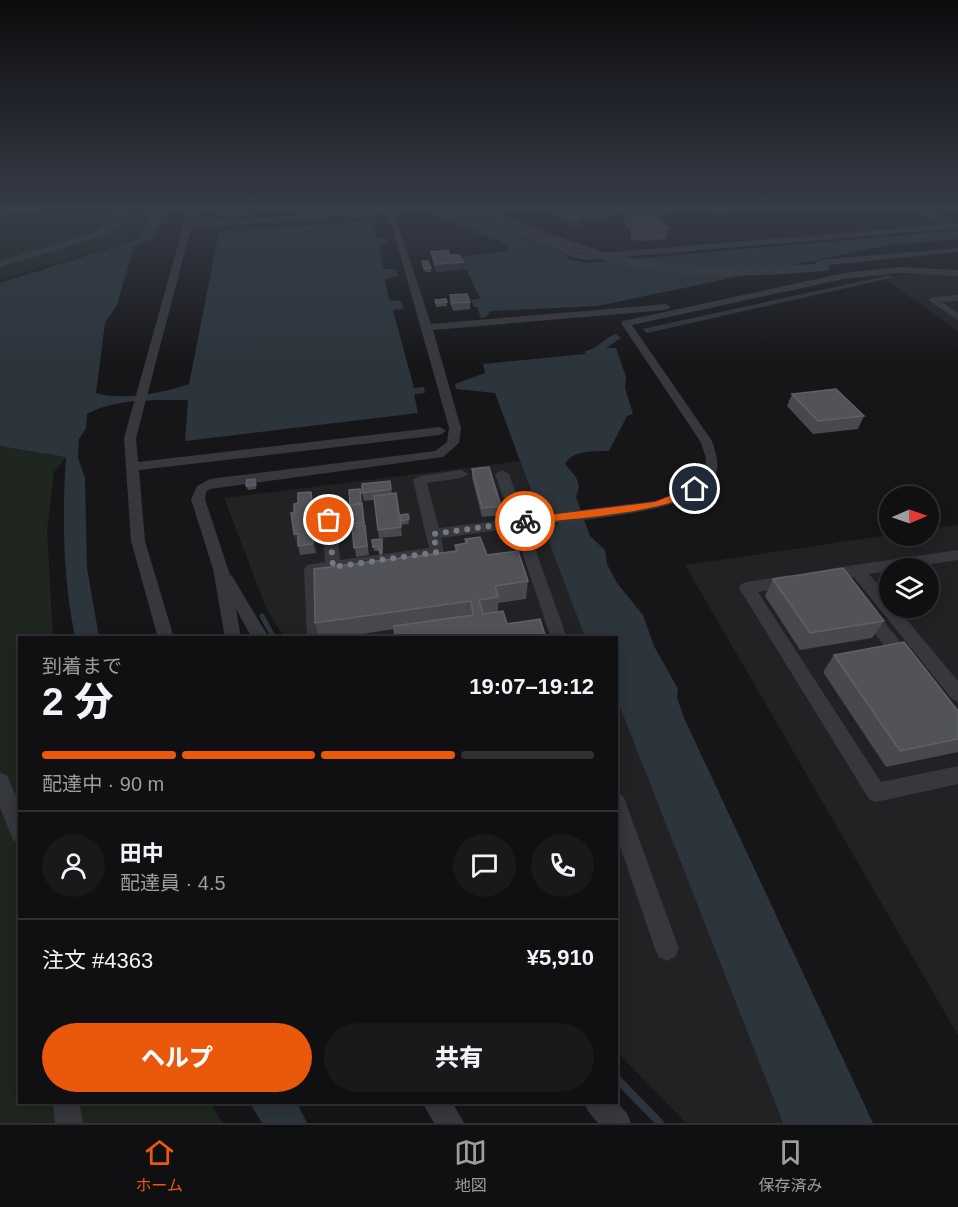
<!DOCTYPE html>
<html lang="ja">
<head>
<meta charset="utf-8">
<style>
  :root { --surface:#101012; --page:#19191b; --text:#f1f3f6; --muted:#9c9d9f; --line:#303032; --accent:#ea580c }
  body { margin:0; font-family:Arial,"Noto Sans JP",sans-serif; background:var(--page); color:var(--text); height:100vh; display:flex; flex-direction:column; font-size:22px; white-space:nowrap }
  * { box-sizing:border-box; margin:0 }
  p { font-size:20px; color:var(--muted) }
  .icon { flex:none; width:33px; height:33px; fill:none; stroke:currentColor; stroke-width:2; stroke-linecap:round; stroke-linejoin:round }
  .map { position:relative; flex:1; overflow:hidden }
  .panel { position:absolute; left:18px; top:636px; width:600px; height:468px; display:flex; flex-direction:column; background:var(--surface); border-radius:0px; box-shadow:0 3px 15px #0003,0 0 0 2px var(--line) }
  .panel>* { flex:none }
  .needle { width:39px; rotate:88deg }
  .fabs { position:absolute; left:879px; top:486px; display:grid; gap:12px }
  .fabs a { display:grid; place-items:center; width:60px; height:60px; border-radius:50%; background:var(--surface); box-shadow:0 3px 15px #0003,0 0 0 2px var(--line); font-size:30px }
  .pin { position:absolute; display:grid; place-items:center; width:51px; height:51px; color:#fff; margin:-26px; border:3px solid #fff; border-radius:50%; box-shadow:0 2px 6px #0007 }
  .courier { position:absolute; display:grid; place-items:center; width:60px; height:60px; margin:-30px; border:4px solid #ea580c; border-radius:50%; background:#fff; color:#222; box-shadow:0 2px 8px #0007 }
  .summary em { font-style:normal; font-weight:800 }
  .summary div { display:flex; flex-direction:column-reverse }
  .summary { display:flex; align-items:center; justify-content:space-between; height:102px; padding:0 24px }
  h1 { font-size:39px; font-weight:800; line-height:45px }
  .bar { display:grid; grid-template-columns:repeat(4,1fr); gap:9px 6px; align-content:center; height:72px; padding:0 24px }
  .bar i { height:8px; border-radius:4px; background:var(--line) }
  .bar .current { background:var(--accent) }
  .bar p { grid-column:span 4 }
  .line { display:flex; align-items:center; gap:15px; padding:0 24px; border-top:2px solid var(--line) }
  .line div { flex:1 }
  .round { display:grid; place-items:center; flex:none; width:63px; height:63px; border-radius:32px; background:var(--page) }
  .cta { display:flex; gap:12px; margin-top:auto; padding:12px 24px }
  .cta a { flex:1; height:69px; border-radius:36px; background:var(--accent); color:#fff; font-size:24px; font-weight:800; line-height:69px; text-align:center }
  .cta a+a { background:var(--page); color:var(--text) }
  .tabs { display:flex; justify-content:space-around; align-items:center; height:84px; border-top:2px solid var(--line); background:var(--surface); font-size:16px; color:var(--muted) }
  .tabs a { display:grid; justify-items:center; gap:3px }
  .tabs .current { color:var(--accent) }
  .map>svg:first-child { display:block }
  .built { fill:#222225; fill-rule:evenodd }
  .green { fill:#1e261f }
  .water { fill:#2c353c }
  .lines { fill:none; stroke-linecap:round; stroke-linejoin:round }
  .stream-far1 { stroke:#2c353c; stroke-width:5 }
  .stream { stroke:#2c353c; stroke-width:8 }
  .minor { fill:#37383d; fill-rule:evenodd }
  .minor-bridge { stroke:#37383d; stroke-width:8 }
  .wall { fill:#47494d }
  .shaded-wall { fill:#2f3033 }
  .building { fill:#525359; stroke:#5f6168; stroke-width:1.5 }
  .route { fill:#ea580c }
  .done { stroke:#757880; stroke-width:6; stroke-dasharray:0 10.8 }
</style>
</head>
<body>
<div class="map">
<svg width="958" height="1123" viewBox="0 0 958 1123">
  <rect width="100%" height="100%" fill="#161618"/>
  <path class="built" d="M916,272l42,3v56l-73,-52z
    M520,461l65,176h-301l-17,-27 -43,-112z
    M958,525v510l-273,-470 204,-30 39,1 1,-7zM890,568h38v40h-38z
    M616,699h2l165,424h-97l-69,-71z"/>
  <path class="green" d="M0,209h152l-12,29 -140,42z
    M0,446l66,11 -12,15 -7,59 6,106 -33,1v464l191,1 11,20h-222z"/>
  <path class="water" d="M152,209h13l-11,28 -16,7 -5,5 -16,56 -12,18 -9,70c24,8 69,0 93,-9l30,-152 153,-11 5,18 9,-1 2,5 -10,2 6,24h12l2,7 -13,3 4,21 12,1 3,8 -11,1 21,78 10,-1 1,6 -11,1 4,19 -233,28 3,-41c-33,0 -72,-2 -101,14l-1,14 -7,11 -1,19 7,20 2,90 12,69h-24c-12,-60 -13,-119 -9,-180l-66,-11v-163l139,-44z
    M424,209h27l115,46 2,4 18,4 372,-33v9l-70,6 -290,61 -107,5 -5,6 -5,1 -4,-11h-3l-3,-7 9,-2 -14,-29 -2,1 -3,-13 47,-6 1,-5z
    M890,275l5,2 -248,56 -5,-4z
    M616,334l5,4 -15,10h10l10,29 -1,11 8,26 -6,2 -18,35c-14,0 -37,-1 -44,13l11,13 3,9 -3,11 14,39 15,14 2,14 10,19 26,32 11,31 24,43 -1,9 8,22 188,403h-90l-166,-424 -1,-61 -31,-1 -42,-111 15,-2 -4,-13 -15,1 -44,-119 -39,-4 -1,-5 30,-11 -2,-9 102,-10v-3c11,-1 19,-13 31,-17z
    M250,1103h47l10,20h-45z"/>
  <g class="lines">
    <path class="stream-far1" d="M262,616l12,22"/>
    <path class="stream" d="M616,1078l44,45"/>
    <path class="minor" d="M48,209l-4,2 -44,3v-4z
      M118,209h8l-8,16 -16,11 -102,31v-6l96,-29 16,-10z
      M188,209h8l-4,14 201,-14 38,115 235,-20 5,3 -5,3 -233,20 28,98 -2,15 -16,14 -233,32 -4,3 -1,7 25,76 2,1 37,62h-17l-16,-29 5,29h-16l-12,-69 -22,-70 6,-13 13,-7 225,-28 12,-9 2,-14 -61,-216 -197,16 -55,210 2,24 302,-35 6,4 -6,4 -301,35 6,71 29,97h-16l-27,-97 -7,-103z
      M215,209l28,2 4,2 -4,2h-23z
      M455,209h10l115,45h7l357,-29 -28,-16h9l29,15h4v4l-371,32 -12,-2z
      M958,248v4l-139,14 -4,-3 4,-3z
      M899,267l59,3v6l-59,-3 -55,6 -212,46 80,116c4,12 8,23 3,36 -16,37 -150,44 -188,49l40,112h-16l-37,-110 -73,10 3,14 -7,5 -117,16 3,65h-16l-3,-69 3,-4 18,-3 -5,-65 2,-3h10l2,3 6,63 89,-12 -16,-68 7,-4 41,-6 7,4 -7,4 -34,5 12,45 72,-9 -16,-45 7,-4 7,4 15,43 130,-16c20,-6 52,-16 52,-42 -1,-5 -4,-13 -6,-18l-79,-118 2,-2 221,-48z
      M958,295v6l-16,1 16,11v7l-30,-20 5,-3z
      M958,550v10l-53,8h-15v3l-21,3 21,25v9h7l61,73v21l-6,-3 -98,-122 -26,4 -5,-2 -3,-4 3,-4 5,-2z
      M789,575l5,2 3,4 -3,4 -36,7 123,190 77,-16v18l-82,18 -7,-3 -130,-211 2,-4 6,-2z
      M868,607l6,2 37,46 3,5 -3,5 -6,2 -6,-2 -37,-48 -2,-4 2,-4z
      M0,773l7,2 13,31v37l-7,-3 -13,-32z
      M616,793l7,3 3,7 53,146 -4,8 -8,4 -8,-4 -4,-8 -39,-115z
      M53,1102h26l4,21h-28z
      M422,1102h30l12,21h-30z
      M584,1102h32l11,11 4,10h-33l-10,-12z"/>
    <path class="minor-bridge" d="M477,209c45,18 91,38 138,50 69,17 140,14 210,8"/>
  </g>
  <path class="wall" d="M525,209h16v1l-7,2z
    M554,209h119l-1,3 -20,2 16,15 -2,10 -28,2 -8,-3 1,-7 -8,-9 2,-10 -11,1v4l-25,2 -9,-3 1,9 -9,1 -7,-9h-4z
    M709,209h19l-1,3 -14,1z
    M431,252l32,10v7l-27,3 -4,-13z
    M422,261l9,7v4h-6z
    M450,295l20,7v7l-17,2 -3,-8z
    M435,300l12,2v4l-11,1z
    M792,394l72,22 -6,13 -45,5 -26,-28z
    M472,469l29,37v9l-19,2 -10,-39z
    M390,481l2,13 4,-1 6,43 -23,2 -5,-38 -10,1 -2,-8z
    M257,483l-1,6 -8,1 -2,-4z
    M311,492l2,8 1,11h-3v10l-3,1 3,-1 2,9 3,23 -16,2 -2,-12h-1l-3,-9v-21l4,-10z
    M362,503l7,52 -13,2 -4,-33z
    M408,514l1,10 -8,1 -1,-10z
    M465,539l22,16 41,26 -2,18 -28,4v9l9,12 -113,5 -56,9h-19l-4,-15 140,-72v-6l10,-2z
    M372,540l10,3v15h-2l-1,-7h-5z
    M773,579l111,42 -12,17 -72,12 -35,-54z
    M834,655l124,56v41l-72,15 -63,-95z"/>
  <path class="shaded-wall" d="M534,209h7v1l-7,2z
    M561,209h22l-1,7 -11,1 -5,-7 -1,7h-4z
    M590,209h35v3l-11,1v4l-25,2z
    M582,218l-1,7 -9,1 1,-7z
    M463,262v7l-27,3v-8z
    M311,492l2,8 1,11 -2,-9z
    M309,502l2,9v10l-2,-9z
    M311,521l2,9 3,23 -3,-9z
    M294,534h4l2,9h-3z"/>
  <path class="building" d="M626,209h5l2,2 -4,1z
    M566,210h8l8,8 -9,1z
    M649,210l19,19 -29,1 -7,-3 5,-2 -12,-13z
    M448,250l2,5h9l4,7 -27,2 -5,-12z
    M422,261h6l3,7 -7,1z
    M467,294l3,8 -17,1 -3,-8z
    M446,299l1,3 -11,1 -1,-3z
    M836,389l28,27 -46,5 -26,-27z
    M489,467l12,39 -19,2 -10,-39z
    M255,479v6l-9,1 1,-6z
    M390,481l1,8 -29,4v-9z
    M360,489l1,15 -11,1 -1,-15z
    M311,492l1,10h-3v10h-3v10l5,-1 2,23 -15,2v-12h-4l-3,-21h3v-9l4,-1v-10z
    M396,493l5,34 -23,3 -4,-34z
    M362,503l2,20 -12,1 -2,-19z
    M408,514l1,5 -8,2 -1,-6z
    M365,525l2,21 -13,2 -2,-21z
    M480,537l7,18 31,-4 10,30 -33,5 3,11 -19,3 4,14 20,-3 4,13 33,-5 6,19h-151l-1,-12 79,-11 -2,-14 -156,22 -1,-54 143,-18 -2,-6 12,-2 -2,-4z
    M382,539v14h-2l-2,-7 -5,1 -1,-7z
    M843,568l41,53 -74,12 -37,-54z
    M904,642l54,69v28l-58,12 -66,-96z"/>
  <linearGradient id="sky" x2="0" y2="1"><stop stop-color="#0c0c0d"/><stop offset="0.57" stop-color="#363c48"/><stop offset="1" stop-color="#363c48" stop-opacity="0"/></linearGradient>
  <rect width="958" height="366" fill="url(#sky)"/>
  <path class="route" d="M692,487l7,2c-26,24 -135,30 -174,35l-4,-3 4,-3 130,-16z"/>
  <g class="lines">
    <path class="done" d="M329,520l4,47 104,-15 -4,-18 92,-13"/>
  </g>
</svg>
<div class="fabs">
<a><svg class="needle" viewBox="-14 -14 28 28"><path d="M0-13l5 13h-10z" fill="#e53935"/><path d="M0 13l5-13h-10z" fill="#9c9d9f"/></svg></a>
<a><svg class="icon" aria-label="layers" viewBox="0 0 24 24"><path d="M12 4l9 5-9 5-9-5zM3 14l9 5 9-5"/></svg></a>
</div>
<div class="pin" style="left:329px;top:520px;background:#ea580c"><svg class="icon" aria-label="bag" viewBox="0 0 24 24"><path d="M5 8h14l-1 12H6zM9 8a3 3 0 0 1 6 0"/></svg></div>
<div class="pin" style="left:695px;top:489px;background:#1f2937"><svg class="icon" aria-label="home" viewBox="0 0 24 24"><path d="M3 11l9-7 9 7M6 9v11h12V9"/></svg></div>
<div class="courier" style="left:525px;top:521px"><svg class="icon" aria-label="bike" viewBox="0 0 24 24"><circle cx="6" cy="16" r="4"/><circle cx="18" cy="16" r="4"/><path d="M6 16l4-8h5l3 8M10 8l3 8H6M13 5h3"/></svg></div>
<section class="panel">
<div class="summary"><div><h1>2 分</h1><p>到着まで</p></div><em>19:07–19:12</em></div>
<div class="bar"><i class="current"></i><i class="current"></i><i class="current"></i><i></i><p>配達中 · 90 m</p></div>
<div class="line" style="height:108px"><a class="round"><svg class="icon" aria-label="person" viewBox="0 0 24 24"><circle cx="12" cy="8" r="4"/><path d="M4 21q1-7 8-7t8 7"/></svg></a><div><b>田中</b><p>配達員 · 4.5</p></div><a class="round"><svg class="icon" aria-label="chat" viewBox="0 0 24 24"><path d="M4 5h16v11H9l-5 4z"/></svg></a><a class="round"><svg class="icon" aria-label="phone" viewBox="0 0 24 24"><path d="M5 4h4l2 5-3 2q2 4 5 5l2-3 5 2v4C11 20 4 13 5 4z"/></svg></a></div>
<div class="line" style="height:78px"><div>注文 #4363</div><b>¥5,910</b></div>
<div class="cta"><a>ヘルプ</a><a>共有</a></div>
</section>
</div>
<nav class="tabs">
<a class="current"><svg class="icon" aria-label="home" viewBox="0 0 24 24"><path d="M3 11l9-7 9 7M6 9v11h12V9"/></svg>ホーム</a>
<a><svg class="icon" aria-label="map" viewBox="0 0 24 24"><path d="M3 6l6-2 6 2 6-2v14l-6 2-6-2-6 2zM9 4v14M15 6v14"/></svg>地図</a>
<a><svg class="icon" aria-label="saved" viewBox="0 0 24 24"><path d="M7 4h10v16l-5-4-5 4z"/></svg>保存済み</a>
</nav>
</body>
</html>
